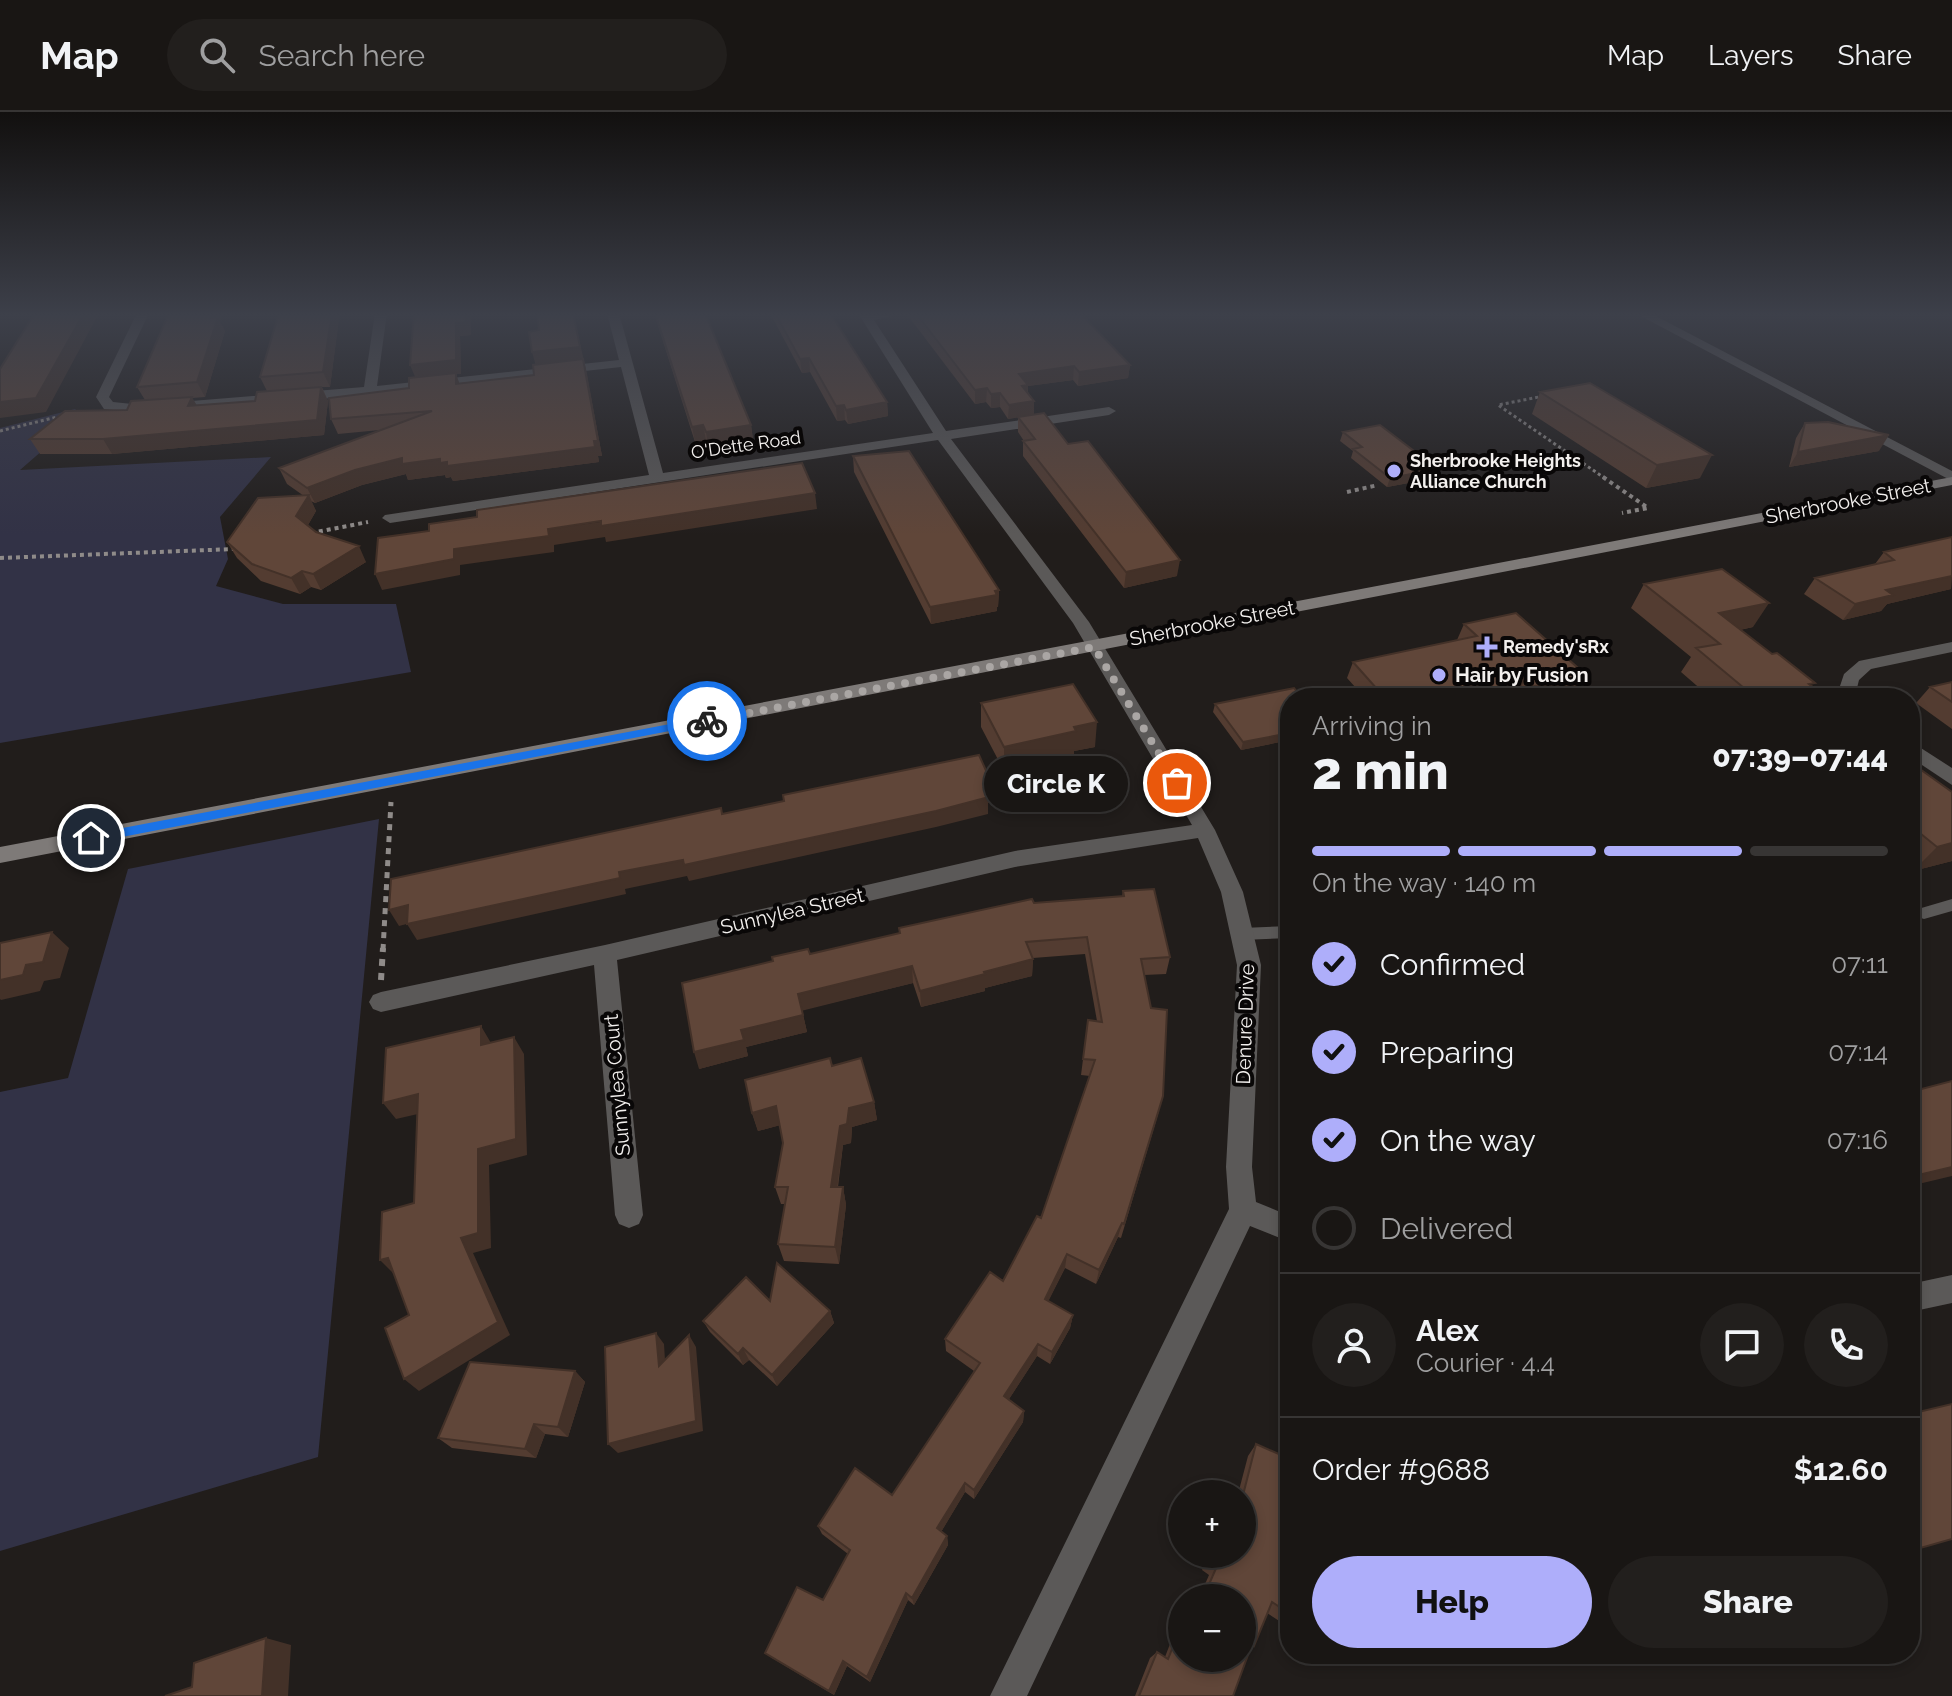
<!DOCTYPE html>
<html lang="en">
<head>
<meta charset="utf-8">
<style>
  :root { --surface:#191614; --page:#221f1d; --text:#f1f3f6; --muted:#9f9fa0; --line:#373534; --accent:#aeaefa }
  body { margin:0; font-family:Raleway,sans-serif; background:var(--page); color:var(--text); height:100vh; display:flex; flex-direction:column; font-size:30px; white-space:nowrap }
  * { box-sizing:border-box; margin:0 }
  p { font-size:26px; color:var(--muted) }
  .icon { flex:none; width:44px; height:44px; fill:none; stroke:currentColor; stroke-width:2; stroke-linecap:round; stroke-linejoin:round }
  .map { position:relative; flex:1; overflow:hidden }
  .drawer { position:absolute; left:1280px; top:576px; width:640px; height:976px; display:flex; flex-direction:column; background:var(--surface); border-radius:32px; box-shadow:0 4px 12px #0003,0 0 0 2px var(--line) }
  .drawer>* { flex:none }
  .tools { position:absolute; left:1168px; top:1368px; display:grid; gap:16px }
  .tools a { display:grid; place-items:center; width:88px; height:88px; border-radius:50%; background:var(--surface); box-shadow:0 4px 12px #0003,0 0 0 2px var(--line); font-size:40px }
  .pin { position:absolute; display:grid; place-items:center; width:68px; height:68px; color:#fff; margin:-34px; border:4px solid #fff; border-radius:50%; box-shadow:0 2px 8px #0007 }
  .courier { position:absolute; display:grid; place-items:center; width:80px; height:80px; margin:-40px; border:6px solid #1a73e8; border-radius:50%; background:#fff; color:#222; box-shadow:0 2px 10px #0007 }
  .bubble { position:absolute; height:56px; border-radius:28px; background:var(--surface); box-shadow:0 4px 12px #0003,0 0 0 2px var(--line); font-size:26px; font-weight:800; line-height:56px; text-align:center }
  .headline em { font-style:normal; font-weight:800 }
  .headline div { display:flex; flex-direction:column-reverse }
  .headline { display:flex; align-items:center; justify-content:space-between; height:136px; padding:0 32px }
  h1 { font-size:52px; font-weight:800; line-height:60px }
  .bar { display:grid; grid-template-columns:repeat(4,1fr); gap:12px 8px; align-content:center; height:96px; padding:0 32px }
  .bar i { height:10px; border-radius:6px; background:var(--line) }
  .bar .current { background:var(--accent) }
  .bar p { grid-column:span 4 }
  .line { display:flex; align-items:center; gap:20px; padding:0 32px; border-top:2px solid var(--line) }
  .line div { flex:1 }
  .round { display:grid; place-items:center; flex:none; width:84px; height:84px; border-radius:42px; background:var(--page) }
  ol { padding:0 32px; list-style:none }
  li { display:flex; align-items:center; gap:24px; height:88px }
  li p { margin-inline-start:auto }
  li .icon { padding:8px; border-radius:50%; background:var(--accent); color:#111; stroke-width:4 }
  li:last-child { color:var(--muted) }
  li i { width:44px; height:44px; border:4px solid var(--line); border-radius:50% }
  .button { display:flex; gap:16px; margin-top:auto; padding:16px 32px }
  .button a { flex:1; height:92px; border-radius:48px; background:var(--accent); color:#111; font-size:32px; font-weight:800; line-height:92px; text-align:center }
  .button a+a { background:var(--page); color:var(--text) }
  header { display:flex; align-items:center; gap:48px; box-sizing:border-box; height:112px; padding:0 40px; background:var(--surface); border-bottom:2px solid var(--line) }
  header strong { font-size:38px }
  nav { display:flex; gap:44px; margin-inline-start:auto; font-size:28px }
  .search { width:560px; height:72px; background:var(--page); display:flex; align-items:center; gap:20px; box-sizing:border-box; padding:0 28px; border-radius:44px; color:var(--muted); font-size:30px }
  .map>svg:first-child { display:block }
  .green { fill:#323246 }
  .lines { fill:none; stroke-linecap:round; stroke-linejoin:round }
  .path-far3 { stroke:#8f8b89; stroke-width:3; stroke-dasharray:3 3; stroke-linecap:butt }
  .path-far2 { stroke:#8f8b89; stroke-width:4; stroke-dasharray:4 4; stroke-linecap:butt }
  .path-far1 { stroke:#8f8b89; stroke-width:5; stroke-dasharray:6 6; stroke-linecap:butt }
  .path { stroke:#8f8b89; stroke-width:6; stroke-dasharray:7 7; stroke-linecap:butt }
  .service { fill:#5b5958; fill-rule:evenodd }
  .minor { fill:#5b5958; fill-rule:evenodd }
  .secondary { fill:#7e7a78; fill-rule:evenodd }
  .wall { fill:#533c31 }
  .shaded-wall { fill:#433128 }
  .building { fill:#604639; stroke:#433128; stroke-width:2 }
  .route { fill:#1a73e8 }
  .done { stroke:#aaa6a4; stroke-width:8; stroke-dasharray:0 14.4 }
  .poi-dot { fill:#aeaefa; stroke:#090707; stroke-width:3 }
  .labels { text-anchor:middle; stroke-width:8; stroke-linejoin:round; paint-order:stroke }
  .far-street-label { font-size:18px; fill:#f3f0ee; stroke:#090707 }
  .far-poi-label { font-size:18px; font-weight:bold; fill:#f3f0ee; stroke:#090707; text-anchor:start }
  .street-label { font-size:20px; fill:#f3f0ee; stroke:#090707 }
  .poi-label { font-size:20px; font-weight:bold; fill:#f3f0ee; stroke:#090707; text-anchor:start }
</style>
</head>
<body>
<header>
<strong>Map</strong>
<div class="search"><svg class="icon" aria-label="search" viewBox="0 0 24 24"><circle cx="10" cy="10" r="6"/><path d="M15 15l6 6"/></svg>Search here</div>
<nav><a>Map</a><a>Layers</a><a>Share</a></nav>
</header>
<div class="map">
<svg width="1952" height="1584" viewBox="0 0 1952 1584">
  <rect width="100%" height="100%" fill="#211d1b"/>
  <path class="green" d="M75,297l7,7 -62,54 251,-13 -51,60 8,42 -12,27 67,18h113l15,68 -411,71v-315z
    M379,707l-61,638 -318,94v-459l68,-14 60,-209z"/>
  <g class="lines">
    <path class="path-far3" d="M1544,284l-46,9 108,74
      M0,319l61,-15
      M1545,347l26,-5"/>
    <path class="path-far2" d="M1603,365l45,31 -26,5
      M1347,380l31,-7
      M311,421l57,-11
      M0,446l235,-9"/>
    <path class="path-far1" d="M383,838l8,-148"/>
    <path class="path" d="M381,868l2,-32"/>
    <path class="service" d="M1952,787v12l-28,8 -6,-2 -2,-4 2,-4z
      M1290,814v12l-48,2 -6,-2 -2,-4 2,-4 6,-2z"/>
    <path class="minor" d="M137,201h12l-40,84 4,5 29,3 222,-18 11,-74h12l-10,73 242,-26 -12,-47h12l44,160 270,-40 -75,-120h47l-31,7 72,111 163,-24 7,4 -7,4 -158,24 138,183 126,208 28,62 18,73 -9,202 4,35 34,14v26l-40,-16 -223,470h-37l239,-487 -3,-42 11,-202 -16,-73 -23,-54 -183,29 -398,93 26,255 -4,9 -10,4 -10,-4 -4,-9 -21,-250 -213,47 -8,-3 -4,-7 4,-7 8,-3 224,-47 410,-94 177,-26 -119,-202 -135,-183 -548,83 -8,-5 3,-3 264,-40 -28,-108 -251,28 -228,18 -38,-4 -8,-12z
      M1635,201h15l302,158v10z
      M1952,530v10l-81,17 -12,11 -3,12 4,6h-18l-4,-6 6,-18 15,-13z
      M1910,629l42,27v17l-42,-28z
      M1952,1163v28l-42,9v-28z"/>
    <path class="secondary" d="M1952,365v8l-1952,378v-16z"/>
  </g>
  <path class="wall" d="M279,201h58l2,5 -9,69h-8l6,14 -4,34 -212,19h-72l-10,-15 97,-29 18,-10 -8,-13 83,-65 5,9 -20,66 -13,1 4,7 59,-4 12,-10 -7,-14z
    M414,201l57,22 -11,1 1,38h-5l3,9 75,-8 -1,-10 51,-4 18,95h-4l1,6 -146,19 -2,-4 -5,1 -1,-3 -37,5 -2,-6 -44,11 -47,18 -4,-2 5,10 -8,14 8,7 50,30 -45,28 -10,-3 -11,7 -39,-13 -24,-23 -10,-16 77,-46 -17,-12 -8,-16 101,-38 -42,4 -7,-15 78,-31 6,-10z
    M654,201h51l46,112 2,15 -45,6 -2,-6 -11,2z
    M770,201h60l57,89 1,14 -40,8 -3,-4 -8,1 -27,-49 -8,1z
    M906,201h174l50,52 -2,13 -50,8 -5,-6 -45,6v6l6,9v14l34,29 109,132 -53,12 -101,-132v-15h1l-6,-9v-15l-10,2 -8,-12 -9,1 -5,-6 -11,2z
    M1540,280l160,86 -54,10 -114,-74z
    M1805,311l74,28 -90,16 7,-29z
    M1343,320l74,26 13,21 -43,8 -36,-29 2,-7 -13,-10z
    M853,344l146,134 -1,17h-1v4l-66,13 -77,-152z
    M1952,425l-1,52 -64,15 -6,7 -38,9 -39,-26 11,-16 60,-14 9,-12z
    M1644,472l109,43 -13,3 87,68h-116l-30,-26 10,-15 -60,-49z
    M1464,512l113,68 -28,6h-184l-18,-20 6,-16 104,-22z
    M1952,570v47l-36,-26 14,-16z
    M1290,586v42l-49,10 -28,-38 2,-8z
    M981,591l114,44 -21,4v5l-70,15 -23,-44z
    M1910,650l42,30v69l-39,10 -3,-3z
    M1123,779l47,66 -4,17 -22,1 15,136 -38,127 -3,-1 -22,47 -31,-16 -17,33 25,14 -3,13 -20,36 -13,-8 -28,43 15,12 -1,11 -49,77 -9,-7 -24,40 6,4 1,9 -34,60 -6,-5 -38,82 -23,-16 -13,29 -62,-37 -7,-5 58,-53 25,-46 -26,-20 -4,-8 74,-31 82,-124 -28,-20 -1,-12 58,-58 38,-63 49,-142 -9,-1 7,-55 9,1 -12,-67 -52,4 -1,18 -47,12v3l-64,16 -8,-24 -111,27 5,22 -61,15 2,9 -49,13 111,-115 89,-20v-6l135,-25 88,-6z
    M832,954l42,36 3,18 -25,7 -1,16 -8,2 -5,42h5l3,18 -7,59 -55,-3 -6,-17 7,-40h-4l-6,-17 8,-44 -3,-18 -22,6 -6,-18z
    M770,1189l60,10 4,12 -57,63 -28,-26 -6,5 -33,-33 -7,-11z
    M575,1259l10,11 -17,55 -23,-3 -9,24 -84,-10 -14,-10z
    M1290,1272v26l-4,-2z
    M1256,1332l32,14 2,-9v179l-23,-15 -13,33 -3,2 -18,48h-98l15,-38 7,-6 8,5 13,-34 4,-3v38l60,-60h-43l10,-23 -7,-5 7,-16h33v-60h-4l10,-38z"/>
  <path class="shaded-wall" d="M84,201h15l-53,99 -46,6v-16z
    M212,201h11l-3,9 5,9 -20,66 -8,-15z
    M332,201h5l2,5 -9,69 -7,-15z
    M466,201h5v22l-11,1 1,38h-5l5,14 -45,-9 -6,-14z
    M573,201l14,61 15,82h-4l1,6 -146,19 -2,-4 -5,1 -1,-3 -37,5 -2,-6 -44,11 -47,18 -8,-15 48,-18 47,-12 38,1 155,-12 -59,-81 -4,-14z
    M1158,201h21l-22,3z
    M809,246l1,14 -8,1 -2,-14z
    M1130,253l-2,13 -50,8 1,-14z
    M1074,254l-1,14 -45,6 -1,13 -8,-25z
    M321,275l7,14 -4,34 -212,19 -9,-15z
    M987,276l-1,14 -11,2v-14z
    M1000,281v14l-9,1v-14z
    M192,285l8,14 -12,-5z
    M1034,289v14l-26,4 1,-14z
    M887,290l1,14 -40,8 -2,-14z
    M844,293l1,15 -8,1 -1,-15z
    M703,313l3,15 -11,2 -3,-15z
    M751,313l2,15 -45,6 -2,-14z
    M1889,323l-10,16 -90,16 9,-15z
    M1712,343l-12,23 -54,10 11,-23z
    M1433,358l-3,9 -43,8 3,-9z
    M815,381l2,16 -211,33 -1,-5 -51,8v7l-94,13v10l-78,15 -7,-16 79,-25 94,-20z
    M309,383l7,16 -12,21 -8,-16z
    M359,434l7,16 -45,28 -8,-16z
    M1180,448l-3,16 -53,12 2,-16z
    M302,459l9,16 -11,7 -9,-16z
    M1952,463l-1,14 -64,15 -6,7 -38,9 12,-16 31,-14z
    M999,478l-1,17h-1v4l-66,13 -1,-17z
    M1769,491l-16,24 -43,9 9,-23z
    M1586,563l-9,17 -28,6h-24l5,-11z
    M1524,569l-8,16 -4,1h-68z
    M1097,610l-2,25 -21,4v5l-70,15v-24l70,-20z
    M1290,621v7l-49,10 2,-8z
    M993,674v16l-5,1v11l-52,13 -247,54 -2,-5 -62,13 1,5 -209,46 -10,-16 212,-52z
    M1952,731v18l-39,10 24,-24z
    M408,793l10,16 -19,5 -10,-16z
    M52,820l17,16 -9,30 -16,3 -4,10 -39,9 -1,-1v-19l26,-15z
    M1033,847l-1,17 -47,12v3l-64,16 -1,-16 64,-19z
    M912,854l1,17 -112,28 -3,-17z
    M803,903l4,17 -61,15 2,9 -49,13 -5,-17 47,-22z
    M481,914l10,17 -10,2z
    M514,925l10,17 3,101 -38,10 2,83 -18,5 37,82 -91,56 -15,-12 57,-141 17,-89z
    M418,982l13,17 -35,8 -13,-16z
    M874,990l3,18 -25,7 -1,16 -8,2 -8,59 -4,-17 9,-61 9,-18z
    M776,994l5,19 -23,6 -6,-18z
    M1952,1055v9l-42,10v-9z
    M843,1075l3,18 -7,59 -4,-17z
    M1122,1111l-4,14 -22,47 3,-14z
    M1067,1142l-2,14 -22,44 2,-13z
    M388,1146l7,17 -15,-15z
    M830,1199l4,12 -57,63 -5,-11z
    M1073,1203l-3,13 -20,36 2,-12z
    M656,1221l8,11 2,33 -7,-11z
    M689,1223l7,12 7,84 -85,22 -10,-9z
    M1038,1232l-1,12 -33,51v-11z
    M743,1236l6,12 -6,5 -5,-11z
    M575,1259l10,11 -17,55 -10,-10z
    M1024,1299l-1,11 -49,77v-9z
    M534,1312l11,10 -9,24 -11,-9z
    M965,1371v9l-27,45 -1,-9z
    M947,1424l1,9 -34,60 -2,-7z
    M906,1481l2,7 -38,82 -3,-5z
    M266,1526l25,7 -3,51h-26z
    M843,1549l4,5 -13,29 -5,-4z"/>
  <path class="building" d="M35,201h49l-48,85 -36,4v-33z
    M169,201h43l-1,5 7,-1 -21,65 -60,5z
    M279,201h53l-9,59 -63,5z
    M414,201h52v9l-10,1v37l-46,5z
    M537,201h36l7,34 -48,5 -3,-20 10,-2z
    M655,201h50l46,112 -45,7 -3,-7 -11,2z
    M775,201h55l57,89 -41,8 -2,-5 -8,1 -27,-48 -9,1z
    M916,201h164l50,52 -51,7 -5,-6 -55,8 9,11 -6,1 12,15 -25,4 -9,-12 -9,1 -4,-6 -12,2z
    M583,247l15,82h-4l1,6 -148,19v-4l-7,1v-4l-38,5v-6l-47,12 -48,18 -28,-20 153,-57 -101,8 -2,-21 80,-10v-10l47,-5v11l78,-9 -1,-10z
    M1590,271l122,72 -55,10 -117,-73z
    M321,275l-4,33 -214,19h-73l35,-28 62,-1 4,-9 61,-4 -4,9 67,-5 2,-9z
    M1044,301l24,31 20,-3 92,119 -54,12 -103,-131 12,-2 -17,-22z
    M1828,310l61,13 -91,17 7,-29z
    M1380,313l38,29 -5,1 20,15 -43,8 -37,-29 9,-2 -19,-15z
    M909,339l90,139 -4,1 2,4 -67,12 -77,-151z
    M802,351l13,30 -214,33v-5l-53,8 1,7 -95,13v10l-79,15 3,-36 51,-7v-7l48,-7v-7z
    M309,383l-13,21 20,16 43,14 -46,28 -11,-3 -11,7 -39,-14 -25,-22 31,-44z
    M1952,425v39l-66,14 7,5 -38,9 -40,-26 79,-18 -10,-8z
    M1722,457l47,34 -50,10 53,41 5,-1 38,30 -6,1 18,14h-71l-60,-50 24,-4 -76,-60z
    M1516,501l70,62 -56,12 -6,-6 -80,17h-59l-32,-36 124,-26 -13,-12z
    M1952,570v20l-22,-15z
    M1073,572l24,38 -23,5 2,4 -72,16 -23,-44z
    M1294,576l8,10h-12v35l-47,9 -28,-38z
    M979,643l14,31 -9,2 5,9 -53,14 -252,54 -1,-5 -64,12 1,6 -213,46 1,-19 -19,5 2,-31 330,-71 1,6 62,-13 -1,-6z
    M1910,650l42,30v51l-15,4 -27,-22z
    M1154,777l16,68 -29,2 10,49 16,2 -4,86 -39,128 -2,-1 -23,47 -32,-16 -22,45 28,16 -21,37 -14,-8 -34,52 20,15 -50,79 -9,-7 -28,45 10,8 -35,62 -6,-5 -39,84 -24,-16 -14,30 -64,-38 32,-66 26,13 27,-50 -32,-24 37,-58 37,27 88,-132 -35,-24 45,-67 13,9 34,-65 4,2 54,-158 -12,-1 5,-39 14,2 -15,-85 -61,5 7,17 -49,13 1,2 -65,17 -8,-25 -114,28 5,21 -62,15 3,10 -50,12 -12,-69 91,-22 -1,-4 36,-8 2,5 90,-21 -1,-5 133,-29 2,4 90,-7 -1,-5z
    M52,820l-9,30 -17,3 -3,10 -23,5v-37z
    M481,914v19l33,-8 2,102 -38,10v84l-17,5 37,84 -94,57 -19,-51 24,-13 -21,-57 -8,2 2,-48 32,-9 4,-109 -35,9 3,-55z
    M830,946l2,8 29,-8 13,44 -25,6 -2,16 -7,2 -9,61h12l-8,60 -57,-3 10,-57h-13l8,-44 -7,-37 -24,7 -7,-33z
    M1952,969v86l-42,10v-85z
    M777,1151l53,48 -58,64 -29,-27 -5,6 -35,-33 43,-44 24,24z
    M656,1221l3,33 30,-31 7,86 -88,23 -3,-97z
    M470,1250l105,9 -17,56 -24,-3 -9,25 -87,-11z
    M1952,1292v135l-42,12v-137z
    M1256,1332l34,15v155l-18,-12 -18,44 -2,-2 -19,52h-94l18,-44 11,7 14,-35v34h60v-60h-39l14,-32 -7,-5 3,-7h29v-55z
    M266,1526l-4,58h-97l27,-9 2,-24z"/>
  <linearGradient id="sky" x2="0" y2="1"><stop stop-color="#12100f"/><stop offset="0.48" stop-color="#3d404a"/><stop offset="1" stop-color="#3d404a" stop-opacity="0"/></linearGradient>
  <rect width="1952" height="423" fill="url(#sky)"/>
  <path class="route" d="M707,605l4,1v5l-620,120 -7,-5 7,-4z"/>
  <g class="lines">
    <path class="done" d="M707,609l387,-74 83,136"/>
  </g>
  <g class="poi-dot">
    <circle cx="1394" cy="359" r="8"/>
    <path d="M1483 523h8v8h8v8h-8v8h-8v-8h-8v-8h8z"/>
    <circle cx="1439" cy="563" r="8"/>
  </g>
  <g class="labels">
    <g class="far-street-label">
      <text transform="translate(746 333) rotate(-8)" y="6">O'Dette Road</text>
    </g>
    <g class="far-poi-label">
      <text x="1410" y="355">Sherbrooke Heights<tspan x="1410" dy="21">Alliance Church</tspan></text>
      <text x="1503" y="541">Remedy'sRx</text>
    </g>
    <g class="street-label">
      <text transform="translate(1848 389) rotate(-11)" y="7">Sherbrooke Street</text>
      <text transform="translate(1212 511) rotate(-11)" y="7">Sherbrooke Street</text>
      <text transform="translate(792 799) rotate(-13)" y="7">Sunnylea Street</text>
      <text transform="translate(1245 912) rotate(-88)" y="7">Denure Drive</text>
      <text transform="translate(617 973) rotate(-95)" y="7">Sunnylea Court</text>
    </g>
    <g class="poi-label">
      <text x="1455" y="570">Hair by Fusion</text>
    </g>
  </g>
</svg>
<div class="tools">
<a>+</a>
<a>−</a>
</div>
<div class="pin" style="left:1177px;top:671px;background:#ea580c"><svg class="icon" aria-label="bag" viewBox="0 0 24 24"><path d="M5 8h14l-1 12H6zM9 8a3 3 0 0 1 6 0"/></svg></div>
<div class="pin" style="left:91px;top:726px;background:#1f2937"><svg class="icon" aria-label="home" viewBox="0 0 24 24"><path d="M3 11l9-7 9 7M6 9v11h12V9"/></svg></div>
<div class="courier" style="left:707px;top:609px"><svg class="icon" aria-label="bike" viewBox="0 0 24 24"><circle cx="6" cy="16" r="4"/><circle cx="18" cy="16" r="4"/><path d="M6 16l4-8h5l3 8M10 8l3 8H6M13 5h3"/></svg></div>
<div class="bubble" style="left:984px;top:644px;width:144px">Circle K</div>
<section class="drawer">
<div class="headline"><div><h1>2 min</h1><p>Arriving in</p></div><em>07:39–07:44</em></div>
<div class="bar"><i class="current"></i><i class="current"></i><i class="current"></i><i></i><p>On the way · 140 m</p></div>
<ol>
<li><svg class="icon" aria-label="check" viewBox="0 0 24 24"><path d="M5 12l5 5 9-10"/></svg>Confirmed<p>07:11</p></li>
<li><svg class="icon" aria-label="check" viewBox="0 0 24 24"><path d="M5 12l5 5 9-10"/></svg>Preparing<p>07:14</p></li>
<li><svg class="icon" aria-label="check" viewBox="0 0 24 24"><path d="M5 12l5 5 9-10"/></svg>On the way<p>07:16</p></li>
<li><i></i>Delivered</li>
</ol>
<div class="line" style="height:144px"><a class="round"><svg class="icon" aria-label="person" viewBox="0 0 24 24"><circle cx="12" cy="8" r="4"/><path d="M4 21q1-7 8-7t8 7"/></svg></a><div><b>Alex</b><p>Courier · 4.4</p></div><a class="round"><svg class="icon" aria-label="chat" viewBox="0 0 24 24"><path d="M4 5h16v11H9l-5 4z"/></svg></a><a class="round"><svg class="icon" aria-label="phone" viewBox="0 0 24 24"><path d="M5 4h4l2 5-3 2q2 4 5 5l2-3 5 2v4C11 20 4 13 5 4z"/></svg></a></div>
<div class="line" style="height:104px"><div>Order #9688</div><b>$12.60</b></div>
<div class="button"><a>Help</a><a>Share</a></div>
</section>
</div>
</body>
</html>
